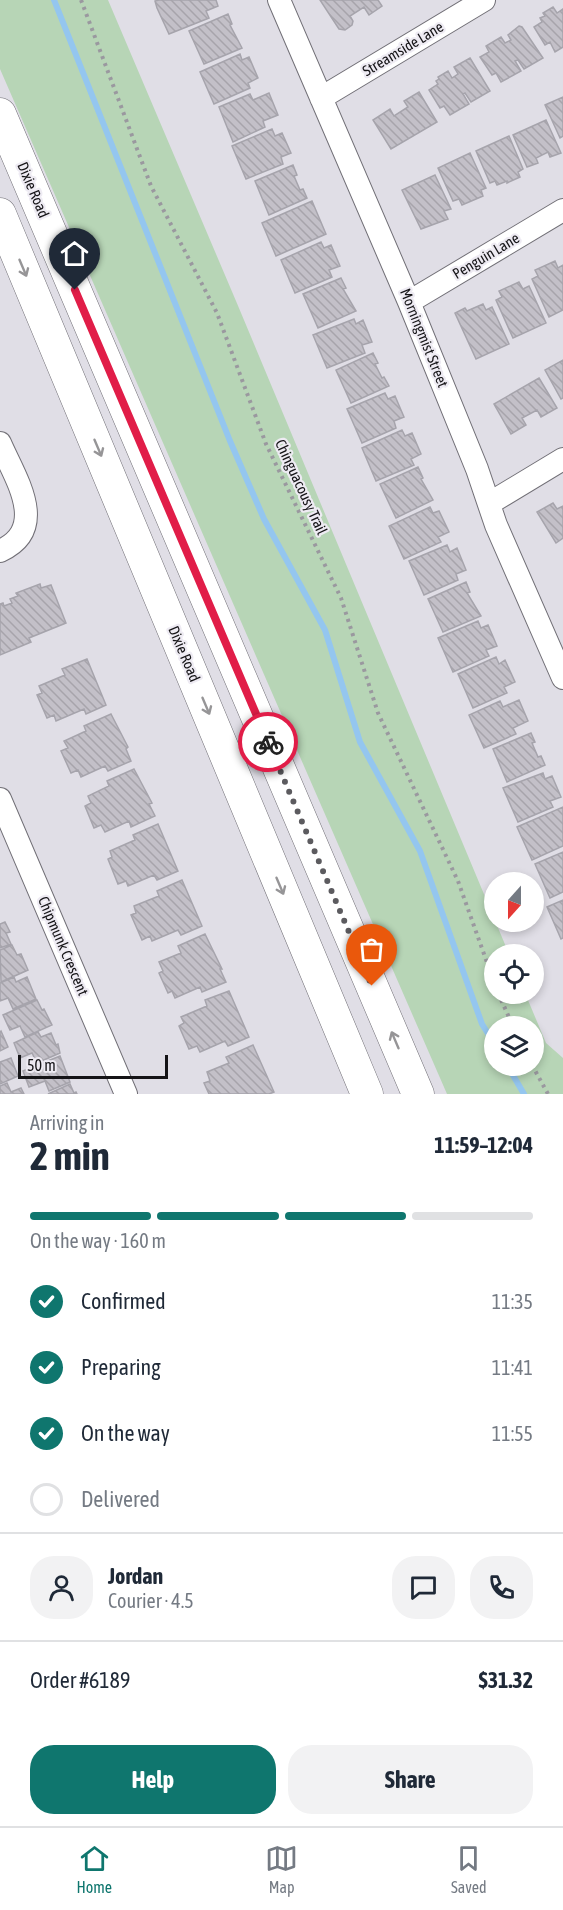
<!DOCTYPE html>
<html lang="en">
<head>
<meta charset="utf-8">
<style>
  :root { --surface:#fff; --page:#f2f2f3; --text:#1f2937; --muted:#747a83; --line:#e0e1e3; --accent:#0f766e }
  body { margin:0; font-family:"Asap Condensed",sans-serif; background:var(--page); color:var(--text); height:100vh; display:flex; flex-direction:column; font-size:22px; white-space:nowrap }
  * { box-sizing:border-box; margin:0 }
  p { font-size:20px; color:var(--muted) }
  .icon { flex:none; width:33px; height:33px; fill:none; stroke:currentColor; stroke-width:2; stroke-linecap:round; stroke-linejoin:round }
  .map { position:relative; height:1094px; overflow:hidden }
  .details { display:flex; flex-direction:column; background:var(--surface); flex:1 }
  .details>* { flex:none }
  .needle { width:39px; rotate:201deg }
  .fabs { position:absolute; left:484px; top:872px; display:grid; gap:12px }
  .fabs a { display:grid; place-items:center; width:60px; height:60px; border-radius:50%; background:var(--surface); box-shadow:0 3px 9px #0003; font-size:30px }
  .scale { position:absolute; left:18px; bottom:15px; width:150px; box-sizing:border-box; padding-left:6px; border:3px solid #151417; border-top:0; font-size:16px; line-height:21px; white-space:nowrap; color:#151417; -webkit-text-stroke:4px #eeebf3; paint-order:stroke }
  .pin { position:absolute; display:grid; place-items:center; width:51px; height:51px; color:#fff; margin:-62px -26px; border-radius:50% 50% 50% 0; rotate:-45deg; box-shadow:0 0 6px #0007 }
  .pin .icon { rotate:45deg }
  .courier { position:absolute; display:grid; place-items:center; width:60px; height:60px; margin:-30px; border:4px solid #e11d48; border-radius:50%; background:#fff; color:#222; box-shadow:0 2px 8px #0007 }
  .overview em { font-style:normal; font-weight:700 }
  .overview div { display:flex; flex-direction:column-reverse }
  .overview { display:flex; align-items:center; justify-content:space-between; height:102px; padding:0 30px }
  h1 { font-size:39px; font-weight:700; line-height:45px }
  .bar { display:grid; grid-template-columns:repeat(4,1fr); gap:9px 6px; align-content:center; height:72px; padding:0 30px }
  .bar i { height:8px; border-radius:4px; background:var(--line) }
  .bar .on { background:var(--accent) }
  .bar p { grid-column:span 4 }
  .line { display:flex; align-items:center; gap:15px; padding:0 30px; border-top:2px solid var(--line) }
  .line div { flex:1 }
  .round { display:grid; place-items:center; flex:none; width:63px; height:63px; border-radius:24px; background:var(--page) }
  ol { padding:0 30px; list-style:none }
  li { display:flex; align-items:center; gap:18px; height:66px }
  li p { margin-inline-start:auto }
  li .icon { padding:6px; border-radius:50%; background:var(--accent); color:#fff; stroke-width:4 }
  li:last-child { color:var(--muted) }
  li i { width:33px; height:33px; border:3px solid var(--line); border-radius:50% }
  .button { display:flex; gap:12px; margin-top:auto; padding:12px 30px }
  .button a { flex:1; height:69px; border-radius:24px; background:var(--accent); color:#fff; font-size:24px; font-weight:700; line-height:69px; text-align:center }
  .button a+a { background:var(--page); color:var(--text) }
  .tab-bar { display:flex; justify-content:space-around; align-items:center; height:84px; border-top:2px solid var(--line); background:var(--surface); font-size:16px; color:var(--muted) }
  .tab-bar a { display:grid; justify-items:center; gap:3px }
  .tab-bar .on { color:var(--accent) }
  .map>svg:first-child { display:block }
  .green { fill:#b7d5b6; fill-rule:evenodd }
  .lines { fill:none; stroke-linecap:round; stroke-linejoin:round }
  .stream { stroke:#94c6ef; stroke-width:6 }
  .building { fill:url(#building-back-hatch); stroke:#a6a4ac; stroke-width:1.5 }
  .minor-casing { stroke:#716f76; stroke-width:24 }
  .secondary-casing { stroke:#716f76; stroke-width:33 }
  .path { stroke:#9a989f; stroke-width:4; stroke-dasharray:3 4.5; stroke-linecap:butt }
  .minor { stroke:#fff; stroke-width:22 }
  .secondary { stroke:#fff; stroke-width:32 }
  .oneway { stroke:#969597 }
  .done { stroke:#5c5b5f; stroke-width:6; stroke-dasharray:0 10.8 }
  .route { stroke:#e11d48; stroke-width:8 }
  .labels { text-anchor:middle; stroke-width:4.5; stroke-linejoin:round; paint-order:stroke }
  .street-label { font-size:15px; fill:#151417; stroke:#eeebf3 }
</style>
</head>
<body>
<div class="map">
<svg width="563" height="1094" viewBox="0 0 563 1094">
  <defs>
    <pattern id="building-back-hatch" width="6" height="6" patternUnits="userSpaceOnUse" patternTransform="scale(1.5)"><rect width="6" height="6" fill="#c3c0c8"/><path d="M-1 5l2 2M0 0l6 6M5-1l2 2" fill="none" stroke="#a7a4ab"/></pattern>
  </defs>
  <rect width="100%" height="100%" fill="#e0dee6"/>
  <path class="green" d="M0,0h108l128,301 273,653h-14v39h30l21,50 17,15v36h-116l-447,-1025zM495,1026h39v39h-39z"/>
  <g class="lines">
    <path class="stream" d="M54,0l176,441 34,78 61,111 35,112 60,109 62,173 13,21
      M507,1065l17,29"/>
  </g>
  <path class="building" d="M159,0h57l2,6 -12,5 3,7 -40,16 -12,-26 -2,-7z
    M320,0h58l4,6 -13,9 -5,-8 -14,9 3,5 -1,4 -7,5 -6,-1z
    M553,7l4,6 6,-4v38l-8,5 -5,-10 -5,3 -11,-18 8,-5 -2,-4 5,-2 -2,-3z
    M228,14l4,10 -2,1 12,23 -38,16 -15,-33z
    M519,26l3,1 21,31 -19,11 -6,-9 -3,1 6,10 -20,11 -5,-9 -4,2 -12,-18 9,-5 -3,-6 15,-9 4,6 6,-3 -3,-5z
    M240,54l2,6 7,-3 9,21 -10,5 2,5 -36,16 -14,-32z
    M470,58l20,33 -19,11 -6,-9 -2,1 6,10 -19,11 -6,-9 -4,2 -11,-18 9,-6 -2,-3 3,-2 -1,-2 10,-6 4,7 6,-4 -4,-7z
    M419,92l18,30 -46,27 -18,-29 17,-11 4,7 14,-9 -4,-6z
    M269,93l9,22 -15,6 2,6 -32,15 -14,-35 31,-13 3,6z
    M563,97v39l-3,2 -15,-33z
    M546,120l15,33 -11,4 -2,-5 -12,6 2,5 -11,4 -14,-32z
    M272,129l3,7 7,-3 9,20 -10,4 2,7 -37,15 -14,-33z
    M509,136l14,33 -5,3 2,5 -13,6v-2l-10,4 -2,-4 -5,2 -14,-32z
    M470,153l16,35 -5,2 2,6 -21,9 -3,-6 -6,2 -15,-33z
    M293,165l4,10 -3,1 6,14 3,-1 4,9 -38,17 -14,-34z
    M435,175l16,34 -7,2 4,8 -27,10 -19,-39z
    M312,201l14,33 -50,22 -14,-33z
    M321,242l3,6 7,-3 9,21 -11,4 3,7 -37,16 -14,-33z
    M555,261l3,7 5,-3v45l-14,7 -17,-38 6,-3 -3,-6z
    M341,278l5,10 -3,1 13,22 -38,17 -15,-34z
    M519,282l4,7 6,-3 17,37 -33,15 -17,-38 6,-3 -3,-6z
    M483,304l3,6 6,-3 17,37 -33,15 -21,-46 10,-5 2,3z
    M354,319l2,5 7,-4 9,22 -10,3 3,8 -38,15 -14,-33z
    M373,353l5,10 -3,1 7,14 2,-1 5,9 -38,17 -15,-33z
    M563,360v38l-2,1 -16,-29z
    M539,378l18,30 -16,9 -4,-7 -15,8 4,7 -15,9 -17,-30z
    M385,393l3,6 7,-3 9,21 -10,4 2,7 -34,15 -15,-34z
    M402,430l3,6 7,-3 9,21 -10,5 3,6 -38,16 -14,-33z
    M418,467l5,11 -2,1 12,21 -37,18 -16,-34z
    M553,503l4,6 6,-3v32l-7,5 -19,-31z
    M430,507l3,6 6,-2 10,21 -11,5 3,5 -37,17 -15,-33z
    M447,545l3,7 7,-4 9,22 -10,4 2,6 -34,15 -15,-34z
    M466,582l4,10 -3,1 14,23 -38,16 -15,-33z
    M40,584l1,4 10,-3 15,38 -37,15 2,4 -31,13v-51l3,-1 1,3 8,-3 -2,-4 8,-3 -2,-3z
    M478,621l3,7 7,-3 9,21 -11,4 3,6 -36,16 -15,-34z
    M496,657l3,7 6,-4 10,22 -11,5 3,6 -34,15 -15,-34z
    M87,659l19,46 -20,9 -2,-5 -28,12 -2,-6 -7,3 -10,-23 5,-2 -3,-7 26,-11 -3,-6z
    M519,700l9,21 -15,7 3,6 -32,14 -15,-33 31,-14 3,6z
    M111,714l17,33 -2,2 5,12 -23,10 -3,-5 -24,11 -3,-7 -7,3 -10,-22 7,-3 -4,-7 22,-10 -2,-5z
    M531,733l4,9 -3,1 6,14 3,-1 4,9 -38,17 -14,-33z
    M134,769l18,34 -3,1 6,12 -24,11 -2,-6 -24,11 -4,-7 -7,3 -9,-22 6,-3 -3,-7 21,-10 -2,-5z
    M543,773l2,6 7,-3 9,21 -11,4 3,6 -35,15 -15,-34z
    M563,807v39l-31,14 -15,-33z
    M158,824l20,47 -21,9 -3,-5 -26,11 -2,-5 -8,3 -10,-25 4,-2 -2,-6 25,-11 -2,-5z
    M563,852v40l-13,6 -15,-34z
    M182,880l20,46 -21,9 -3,-5 -26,11 -2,-5 -8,4 -11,-25 5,-2 -2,-7 25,-10 -2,-5z
    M563,900v38l-2,1 -14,-32z
    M5,922l5,10 -4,1 5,11 -11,4v-24z
    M205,934l17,35h-2l6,13 -24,10 -2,-5 -25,11 -3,-7 -4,2 -9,-20 4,-2 -4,-9 22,-9 -3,-7z
    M12,945l5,10 4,-1 7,16 -27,12 -1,-32z
    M14,977l2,5 11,-5 9,22 -23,10 -5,-11 -8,3v-18z
    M229,991l20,46 -21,9 -3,-5 -25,11 -3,-6 -8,3 -10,-23 5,-3 -3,-6 26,-11 -2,-6z
    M37,1000l5,10 2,-1 8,16 -27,12 -5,-11 -10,4 -7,-15z
    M1,1031l7,16 -8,4v-19z
    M38,1032l3,5 10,-4 5,12 2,-1 2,9 -23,10 -5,-10 -12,5 -6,-15z
    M253,1045l21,47 -5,2h-60l-5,-11 6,-2 -3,-9 22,-9 -3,-6z
    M60,1056l10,26 -21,9 -4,-10 -16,6 -6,-16z
    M11,1058l7,18 -18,8v-22z
    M7,1083l4,9 10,-4 3,6h-24v-8z
    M70,1084l4,9 2,-1 1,2h-29z"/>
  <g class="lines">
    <g class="minor-casing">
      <path id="minor" d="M279,0l130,302 68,167 19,56 67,153
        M321,98l163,-98
        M409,302l154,-92
        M0,443c15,35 50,85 0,108
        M490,503l73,-44
        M0,799l126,295"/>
    </g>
    <g class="secondary-casing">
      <path id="secondary" d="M0,114l418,980
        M0,214l367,880"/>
    </g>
    <path class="path" d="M81,0l70,186 66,127 49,131 75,154 37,115 80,168 37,104
      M498,993l15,33
      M532,1065l16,29"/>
    <use href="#minor" class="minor"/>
    <use href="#secondary" class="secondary"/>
  </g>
  <defs><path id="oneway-shaft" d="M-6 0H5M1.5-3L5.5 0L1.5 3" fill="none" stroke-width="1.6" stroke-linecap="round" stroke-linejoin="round" transform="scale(1.5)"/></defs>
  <g class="oneway">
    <use href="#oneway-shaft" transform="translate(23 268) rotate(67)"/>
    <use href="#oneway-shaft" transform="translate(98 448) rotate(67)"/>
    <use href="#oneway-shaft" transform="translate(206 706) rotate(67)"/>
    <use href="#oneway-shaft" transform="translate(280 886) rotate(67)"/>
    <use href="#oneway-shaft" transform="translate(395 1040) rotate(-113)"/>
  </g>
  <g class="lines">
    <path class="done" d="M268,742l104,244"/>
    <path class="route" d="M75,290l193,452"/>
  </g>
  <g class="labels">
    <g class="street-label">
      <text transform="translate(403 49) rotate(-31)" y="5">Streamside Lane</text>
      <text transform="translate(33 190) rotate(67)" y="5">Dixie Road</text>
      <text transform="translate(486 256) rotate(-31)" y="5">Penguin Lane</text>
      <text transform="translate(424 338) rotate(68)" y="5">Morningmist Street</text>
      <text transform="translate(301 487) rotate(65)" y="5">Chinguacousy Trail</text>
      <text transform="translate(184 654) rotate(67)" y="5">Dixie Road</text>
      <text transform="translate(63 946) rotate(67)" y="5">Chipmunk Crescent</text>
    </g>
  </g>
</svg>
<div class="fabs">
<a><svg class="needle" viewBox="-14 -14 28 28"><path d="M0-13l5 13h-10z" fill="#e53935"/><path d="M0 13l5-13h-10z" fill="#747a83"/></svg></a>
<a><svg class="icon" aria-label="locate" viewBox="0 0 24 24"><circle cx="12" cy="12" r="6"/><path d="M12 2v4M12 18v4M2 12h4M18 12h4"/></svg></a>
<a><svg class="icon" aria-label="layers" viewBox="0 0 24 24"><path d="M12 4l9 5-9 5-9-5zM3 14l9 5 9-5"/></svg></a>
</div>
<div class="scale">50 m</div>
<div class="pin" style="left:372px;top:986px;background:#ea580c"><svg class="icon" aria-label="bag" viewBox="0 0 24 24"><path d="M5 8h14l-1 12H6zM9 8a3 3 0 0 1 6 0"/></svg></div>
<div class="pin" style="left:75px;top:290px;background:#1f2937"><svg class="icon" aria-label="home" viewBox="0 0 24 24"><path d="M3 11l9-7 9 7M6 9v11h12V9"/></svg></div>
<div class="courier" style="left:268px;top:742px"><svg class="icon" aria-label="bike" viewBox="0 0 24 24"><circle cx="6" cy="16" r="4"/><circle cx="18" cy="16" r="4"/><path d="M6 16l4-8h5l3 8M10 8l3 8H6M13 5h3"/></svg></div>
</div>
<section class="details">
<div class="overview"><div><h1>2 min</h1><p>Arriving in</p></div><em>11:59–12:04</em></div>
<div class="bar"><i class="on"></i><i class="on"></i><i class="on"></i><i></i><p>On the way · 160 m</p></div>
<ol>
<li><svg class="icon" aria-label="check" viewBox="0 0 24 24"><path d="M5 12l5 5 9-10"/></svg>Confirmed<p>11:35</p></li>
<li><svg class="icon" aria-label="check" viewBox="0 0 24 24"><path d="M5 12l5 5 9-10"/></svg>Preparing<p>11:41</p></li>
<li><svg class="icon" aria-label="check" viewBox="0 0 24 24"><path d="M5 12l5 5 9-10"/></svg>On the way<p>11:55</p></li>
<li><i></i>Delivered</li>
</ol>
<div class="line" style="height:108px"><a class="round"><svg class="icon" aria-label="person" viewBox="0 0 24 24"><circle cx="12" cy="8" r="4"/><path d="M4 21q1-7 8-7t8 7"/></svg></a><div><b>Jordan</b><p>Courier · 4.5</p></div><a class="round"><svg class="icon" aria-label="chat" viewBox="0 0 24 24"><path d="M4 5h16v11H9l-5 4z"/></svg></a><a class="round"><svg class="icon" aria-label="phone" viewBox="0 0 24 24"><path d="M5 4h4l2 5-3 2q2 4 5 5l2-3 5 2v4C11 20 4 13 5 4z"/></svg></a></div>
<div class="line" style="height:78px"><div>Order #6189</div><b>$31.32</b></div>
<div class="button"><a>Help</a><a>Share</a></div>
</section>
<nav class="tab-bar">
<a class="on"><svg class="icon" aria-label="home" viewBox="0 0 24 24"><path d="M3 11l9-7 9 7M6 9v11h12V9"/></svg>Home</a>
<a><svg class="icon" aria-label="map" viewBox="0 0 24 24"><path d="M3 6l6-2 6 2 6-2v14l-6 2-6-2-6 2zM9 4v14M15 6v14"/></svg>Map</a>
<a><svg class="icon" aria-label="saved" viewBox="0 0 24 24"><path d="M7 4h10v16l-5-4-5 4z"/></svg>Saved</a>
</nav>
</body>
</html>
